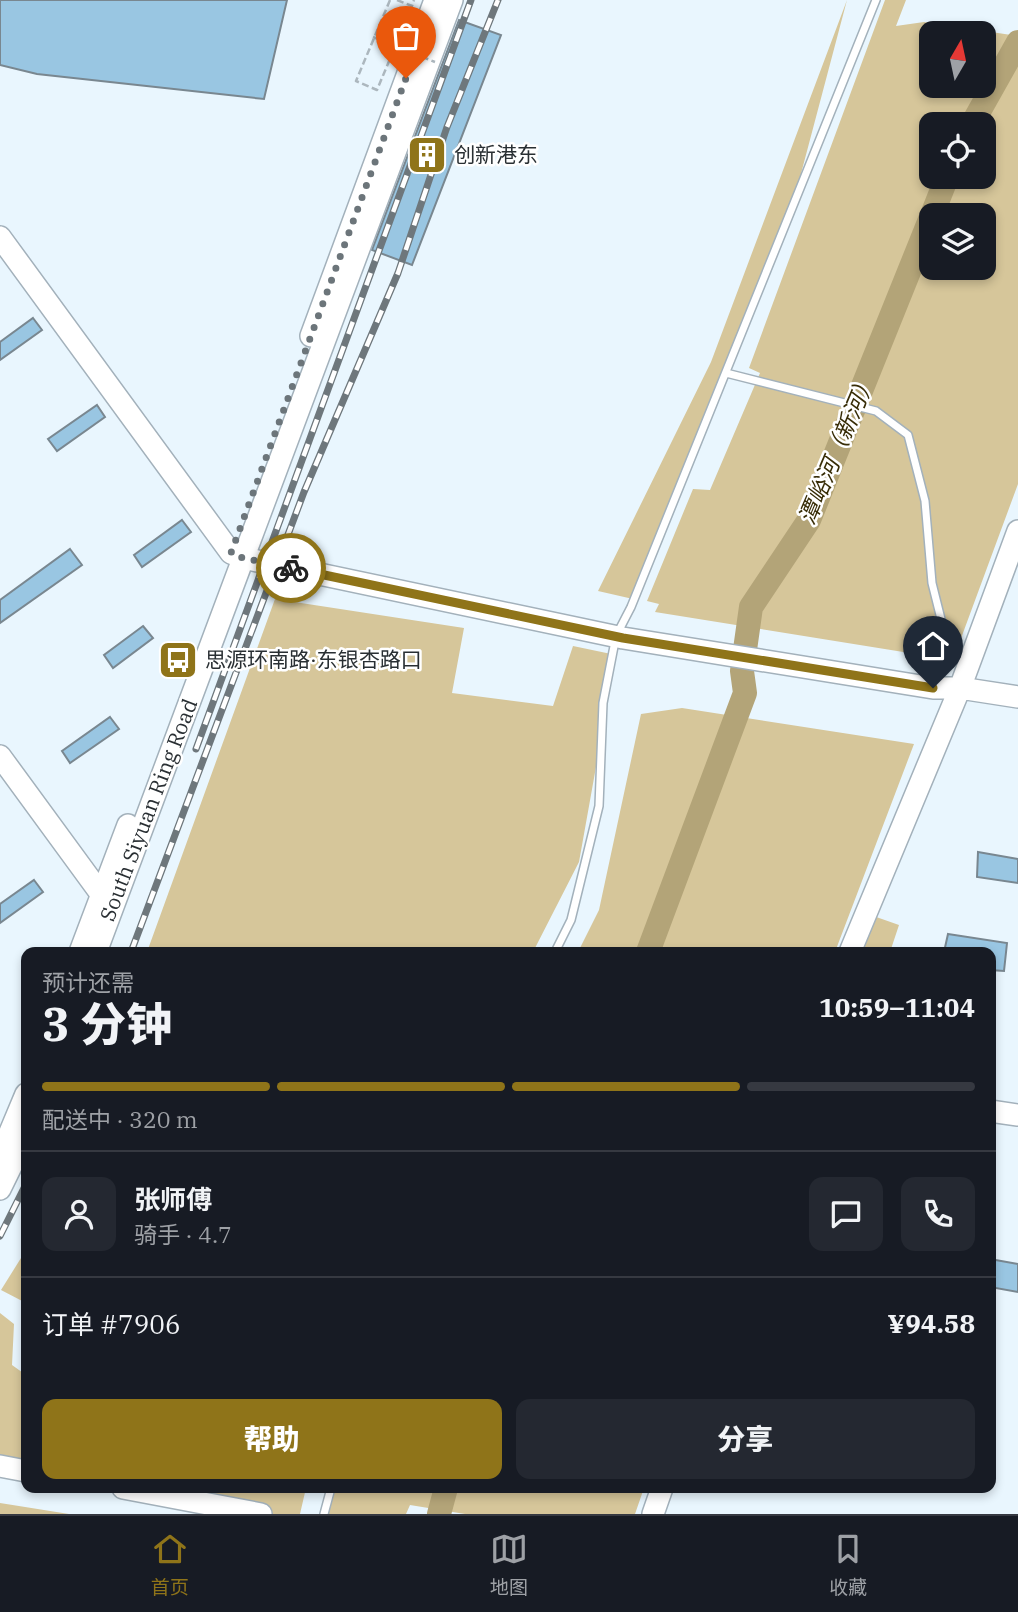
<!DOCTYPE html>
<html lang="zh">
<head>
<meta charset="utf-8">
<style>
  :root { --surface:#171b24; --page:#242831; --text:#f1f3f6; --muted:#9ea1a6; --line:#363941; --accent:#8f7419 }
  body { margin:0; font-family:"IBM Plex Serif","Noto Sans SC",serif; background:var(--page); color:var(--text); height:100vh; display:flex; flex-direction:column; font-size:26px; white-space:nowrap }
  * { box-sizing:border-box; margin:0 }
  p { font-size:23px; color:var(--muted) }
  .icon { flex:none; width:38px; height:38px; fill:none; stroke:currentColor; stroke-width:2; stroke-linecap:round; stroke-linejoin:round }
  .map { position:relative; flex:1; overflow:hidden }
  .sheet { position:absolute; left:21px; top:947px; width:975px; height:546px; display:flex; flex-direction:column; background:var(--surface); border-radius:14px; box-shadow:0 4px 10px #0003 }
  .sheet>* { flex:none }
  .needle { width:46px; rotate:9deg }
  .buttons { position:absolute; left:919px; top:21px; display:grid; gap:14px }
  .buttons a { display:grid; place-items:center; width:77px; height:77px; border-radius:14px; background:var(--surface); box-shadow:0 4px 10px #0003; font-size:35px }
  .pin { position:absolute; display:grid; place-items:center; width:60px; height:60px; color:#fff; margin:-72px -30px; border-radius:50% 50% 50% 0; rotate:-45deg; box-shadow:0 0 7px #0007 }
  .pin .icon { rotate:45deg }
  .courier { position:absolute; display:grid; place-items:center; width:70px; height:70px; margin:-35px; border:5px solid #8f7419; border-radius:50%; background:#fff; color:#222; box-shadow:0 2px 9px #0007 }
  .head em { font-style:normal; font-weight:800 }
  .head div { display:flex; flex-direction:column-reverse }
  .head { display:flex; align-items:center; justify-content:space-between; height:119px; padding:0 21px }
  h1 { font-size:46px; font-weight:800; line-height:52px }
  .bar { display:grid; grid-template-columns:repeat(4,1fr); gap:10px 7px; align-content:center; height:84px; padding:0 21px }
  .bar i { height:9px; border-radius:5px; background:var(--line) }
  .bar .current { background:var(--accent) }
  .bar p { grid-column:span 4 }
  .line { display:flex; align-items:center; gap:18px; padding:0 21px; border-top:2px solid var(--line) }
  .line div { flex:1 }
  .round { display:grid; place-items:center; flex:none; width:74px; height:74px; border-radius:14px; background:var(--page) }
  .primary-button { display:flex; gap:14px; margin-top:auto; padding:14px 21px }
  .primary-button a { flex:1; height:80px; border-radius:14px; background:var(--accent); color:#fff; font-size:28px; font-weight:800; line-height:80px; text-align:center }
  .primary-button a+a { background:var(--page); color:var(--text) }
  .dock { display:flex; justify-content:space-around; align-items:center; height:98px; border-top:2px solid var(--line); background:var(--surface); font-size:19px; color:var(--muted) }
  .dock a { display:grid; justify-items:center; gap:4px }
  .dock .current { color:var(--accent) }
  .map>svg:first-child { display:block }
  .green { fill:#d6c69a; fill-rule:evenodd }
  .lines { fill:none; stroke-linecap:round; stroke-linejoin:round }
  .river { stroke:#b3a478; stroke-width:24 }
  .building { fill:#99c6e2; stroke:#798790; stroke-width:2 }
  .lane-casing { stroke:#a3b1bb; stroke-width:10 }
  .secondary-casing { stroke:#a3b1bb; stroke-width:24 }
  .path { stroke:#acb7be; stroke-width:2.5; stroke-dasharray:7 3.5; stroke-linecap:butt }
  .lane { stroke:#fff; stroke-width:7 }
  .secondary { stroke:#fff; stroke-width:21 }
  .rail-casing { stroke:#6e777c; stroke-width:7 }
  .rail { stroke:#fff; stroke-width:4.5; stroke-dasharray:13; stroke-linecap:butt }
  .path-bridge { stroke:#acb7be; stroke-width:2.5; stroke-dasharray:7 3.5; stroke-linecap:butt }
  .done { stroke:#6c757a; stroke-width:7; stroke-dasharray:0 12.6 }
  .route { stroke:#8f7419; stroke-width:9 }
  .labels { text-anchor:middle; stroke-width:5; stroke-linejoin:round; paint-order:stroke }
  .poi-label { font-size:21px; fill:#292f33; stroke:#fff; text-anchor:start }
  .street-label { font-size:21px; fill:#292f33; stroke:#fff }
  .water-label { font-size:23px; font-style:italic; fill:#382d07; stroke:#fff }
</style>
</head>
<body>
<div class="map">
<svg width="1018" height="1514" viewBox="0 0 1018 1514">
  <rect width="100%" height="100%" fill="#e9f6fe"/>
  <path class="green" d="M847,0l-62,234 -152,365 -35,-8 113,-229z
    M885,0h21l-10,26 28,-4 94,14v448l-65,176 -298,-48 4,-8 -12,-3 46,-112 17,1 50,-117 -11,-5zM931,33h53v53h-53zM931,124h53v53h-53zM931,215h53v53h-53z
    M275,599l189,29 -12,65 101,13 20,-60 43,9 -37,207 -46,90h-386z
    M682,708l232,36 -79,208h-257l21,-42 42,-196z
    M862,912l37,13 -9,27h-42z
    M26,1250v53l-25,-13z
    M0,1313l14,11 -2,41 14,10v92l-26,-4z
    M142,1488h164l-6,26h-104l2,-17z
    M326,1488h318l-9,26h-170l-55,-9 -4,9h-86z
    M0,1503l69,11h-69z"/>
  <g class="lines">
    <path class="river" d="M972,124l46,-82
      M932,215l15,-38
      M648,952l97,-259 -3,-22 9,-64 58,-87 122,-303
      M439,1514l7,-26"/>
  </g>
  <path class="building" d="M0,0h287l-23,99 -227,-25 -37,-9z
    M459,20l42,15 -89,230 -40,-15z
    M33,318l9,12 -42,30v-18z
    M97,405l8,12 -48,34 -9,-12z
    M182,520l9,12 -49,35 -8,-12z
    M70,549l12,16 -82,58v-23z
    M143,626l10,12 -40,30 -9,-13z
    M110,717l9,12 -49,34 -8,-12z
    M978,852l40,7v24l-41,-6z
    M34,880l9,12 -43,31v-19z
    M948,934l59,9 -3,28 -14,-1v-18h-46z
    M990,1259l28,5v28l-28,-5z"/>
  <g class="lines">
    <g class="lane-casing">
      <path id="lane" d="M726,373l150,38 32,24 17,66 7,82 12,48 7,11
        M555,952l16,-32 28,-114 4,-103 13,-67 15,-29 245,-607
        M324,1514l7,-26"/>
    </g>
    <g class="secondary-casing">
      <path id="secondary" d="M0,237l231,316 12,5 380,80 310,50h27l58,9
        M311,336l124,-336
        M0,756l101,138 11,5
        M80,952l48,-127
        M96,952l356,-952
        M850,952l110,-264 58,-157
        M990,1111l28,4
        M0,1156l26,-62
        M0,1189l26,-53
        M0,1466l26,5
        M123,1488l138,26
        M653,1514l9,-26"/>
    </g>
    <path class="path" d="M390,0l-34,81 21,9 35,-84
      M397,0l15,6 2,-6"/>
    <use href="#lane" class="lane"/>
    <use href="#secondary" class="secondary"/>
    <g class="rail-casing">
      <path id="rail" d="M196,749l275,-749
        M131,952l173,-460 94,-219 49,-146 51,-127
        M0,1236l26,-52"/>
    </g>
    <use href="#rail" class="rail"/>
    <path class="path-bridge" d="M373,37l62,25"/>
  </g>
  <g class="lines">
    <path class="done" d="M291,568l-48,-10 -12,-5 175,-475"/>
    <path class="route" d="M291,568l332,70 310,50"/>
  </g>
  <defs>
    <g id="building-square" transform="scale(2.0125)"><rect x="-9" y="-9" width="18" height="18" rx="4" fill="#8f7419" stroke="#fff"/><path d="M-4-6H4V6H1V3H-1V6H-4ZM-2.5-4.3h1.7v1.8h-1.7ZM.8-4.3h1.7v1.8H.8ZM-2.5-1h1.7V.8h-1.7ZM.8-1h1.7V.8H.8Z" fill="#fff"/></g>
    <g id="bus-square" transform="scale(2.0125)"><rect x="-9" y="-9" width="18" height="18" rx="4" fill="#8f7419" stroke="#fff"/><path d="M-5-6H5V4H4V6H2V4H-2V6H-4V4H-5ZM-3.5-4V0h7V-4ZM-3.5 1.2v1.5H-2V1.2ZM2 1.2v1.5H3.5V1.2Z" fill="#fff"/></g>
  </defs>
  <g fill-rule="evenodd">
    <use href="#building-square" x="427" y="155"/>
    <use href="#bus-square" x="178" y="660"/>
  </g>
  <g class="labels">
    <g class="poi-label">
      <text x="454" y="162">创新港东</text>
      <text x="205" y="667">思源环南路·东银杏路口</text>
    </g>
    <g class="street-label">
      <text transform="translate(149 810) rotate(-69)" y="7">South Siyuan Ring Road</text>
    </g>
    <g class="water-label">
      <text transform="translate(837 449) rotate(-67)" y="8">潭峪河（新河）</text>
    </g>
  </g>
</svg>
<div class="buttons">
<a><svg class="needle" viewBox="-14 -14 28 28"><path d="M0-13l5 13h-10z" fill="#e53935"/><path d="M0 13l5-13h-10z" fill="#9ea1a6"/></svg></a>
<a><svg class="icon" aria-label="locate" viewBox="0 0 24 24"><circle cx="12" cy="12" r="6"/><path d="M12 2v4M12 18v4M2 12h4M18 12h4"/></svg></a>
<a><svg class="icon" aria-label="layers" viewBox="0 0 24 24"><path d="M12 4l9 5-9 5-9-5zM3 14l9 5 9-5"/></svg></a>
</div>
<div class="pin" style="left:406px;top:78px;background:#ea580c"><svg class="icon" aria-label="bag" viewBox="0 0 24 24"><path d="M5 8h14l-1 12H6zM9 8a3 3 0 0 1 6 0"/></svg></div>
<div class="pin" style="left:933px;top:688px;background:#1f2937"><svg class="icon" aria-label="home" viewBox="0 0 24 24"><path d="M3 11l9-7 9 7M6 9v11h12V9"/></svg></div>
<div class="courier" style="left:291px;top:568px"><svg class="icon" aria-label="bike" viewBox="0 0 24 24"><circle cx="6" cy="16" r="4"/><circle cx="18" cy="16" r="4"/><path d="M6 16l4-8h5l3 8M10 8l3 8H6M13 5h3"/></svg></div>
<section class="sheet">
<div class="head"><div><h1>3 分钟</h1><p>预计还需</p></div><em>10:59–11:04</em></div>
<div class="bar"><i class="current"></i><i class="current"></i><i class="current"></i><i></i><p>配送中 · 320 m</p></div>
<div class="line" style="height:126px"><a class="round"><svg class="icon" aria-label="person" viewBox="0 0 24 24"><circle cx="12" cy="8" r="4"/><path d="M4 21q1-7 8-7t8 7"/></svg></a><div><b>张师傅</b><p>骑手 · 4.7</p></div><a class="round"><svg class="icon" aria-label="chat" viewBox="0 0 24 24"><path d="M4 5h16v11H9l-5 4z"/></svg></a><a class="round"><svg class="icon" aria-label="phone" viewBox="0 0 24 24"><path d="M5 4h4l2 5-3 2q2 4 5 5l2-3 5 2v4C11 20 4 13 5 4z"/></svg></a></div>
<div class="line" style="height:91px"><div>订单 #7906</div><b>¥94.58</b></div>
<div class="primary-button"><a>帮助</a><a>分享</a></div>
</section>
</div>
<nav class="dock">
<a class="current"><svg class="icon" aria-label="home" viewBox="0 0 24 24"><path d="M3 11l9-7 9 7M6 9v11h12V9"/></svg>首页</a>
<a><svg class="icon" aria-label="map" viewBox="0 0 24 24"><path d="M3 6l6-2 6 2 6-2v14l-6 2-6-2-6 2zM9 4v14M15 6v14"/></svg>地图</a>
<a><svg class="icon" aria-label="saved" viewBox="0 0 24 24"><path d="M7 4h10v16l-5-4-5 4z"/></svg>收藏</a>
</nav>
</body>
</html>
